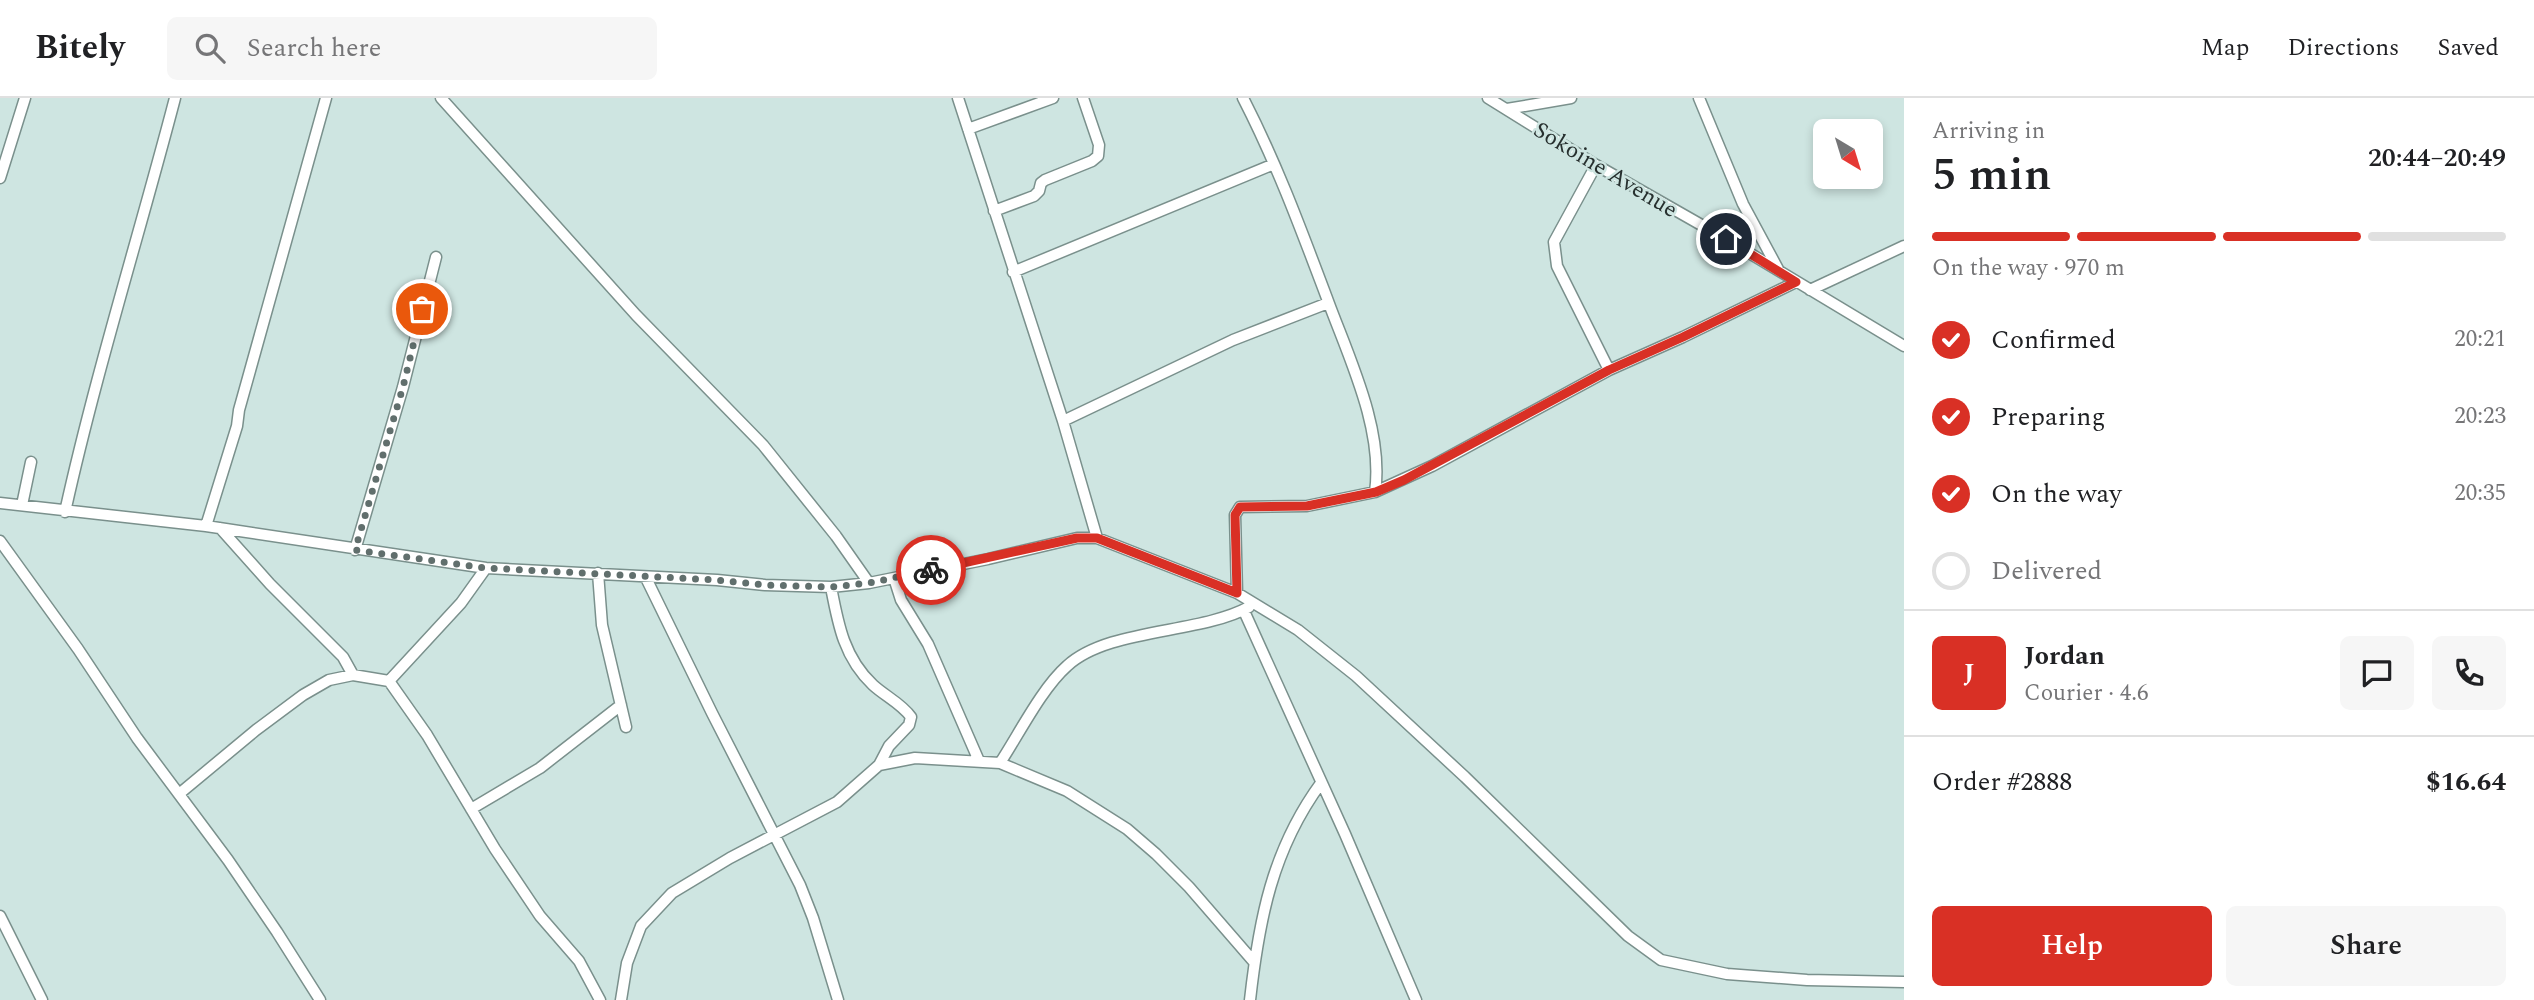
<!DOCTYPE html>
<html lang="en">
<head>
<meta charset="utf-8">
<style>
  :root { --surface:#fff; --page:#f6f6f6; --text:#202124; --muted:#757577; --line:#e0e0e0; --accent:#d93025 }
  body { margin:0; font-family:Spectral,serif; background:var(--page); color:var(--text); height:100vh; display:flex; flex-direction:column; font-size:26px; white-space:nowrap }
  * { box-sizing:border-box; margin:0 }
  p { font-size:23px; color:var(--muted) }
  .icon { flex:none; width:38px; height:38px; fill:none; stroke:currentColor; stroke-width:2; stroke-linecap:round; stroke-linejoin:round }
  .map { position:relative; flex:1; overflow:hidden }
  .panel { display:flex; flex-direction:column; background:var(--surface); width:630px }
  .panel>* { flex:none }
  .needle { width:46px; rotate:142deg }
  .tools { position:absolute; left:1813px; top:21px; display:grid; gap:14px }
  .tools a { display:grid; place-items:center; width:70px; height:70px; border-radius:10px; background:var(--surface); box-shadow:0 4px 10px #0003; font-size:35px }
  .pin { position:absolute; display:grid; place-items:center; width:60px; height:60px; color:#fff; margin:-30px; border:4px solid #fff; border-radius:50%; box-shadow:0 2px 7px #0007 }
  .courier { position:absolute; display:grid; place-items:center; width:70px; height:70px; margin:-35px; border:5px solid #d93025; border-radius:50%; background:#fff; color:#222; box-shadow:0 2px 9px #0007 }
  .headline em { font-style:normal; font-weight:600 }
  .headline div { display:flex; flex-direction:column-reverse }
  .headline { display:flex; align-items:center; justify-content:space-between; height:119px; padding:0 28px }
  h1 { font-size:46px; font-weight:600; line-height:52px }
  .bar { display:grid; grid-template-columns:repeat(4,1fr); gap:10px 7px; align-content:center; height:84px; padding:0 28px }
  .bar i { height:9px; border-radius:5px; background:var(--line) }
  .bar .on { background:var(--accent) }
  .bar p { grid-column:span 4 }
  .line { display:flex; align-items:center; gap:18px; padding:0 28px; border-top:2px solid var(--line) }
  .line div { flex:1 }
  .round { display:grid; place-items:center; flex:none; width:74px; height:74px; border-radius:10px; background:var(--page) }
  ol { padding:0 28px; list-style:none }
  li { display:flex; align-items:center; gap:21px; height:77px }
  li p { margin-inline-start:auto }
  li .icon { padding:7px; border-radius:50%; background:var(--accent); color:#fff; stroke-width:4 }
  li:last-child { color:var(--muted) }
  li i { width:38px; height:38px; border:4px solid var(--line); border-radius:50% }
  .cta { display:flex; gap:14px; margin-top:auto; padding:14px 28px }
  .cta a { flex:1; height:80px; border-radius:10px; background:var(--accent); color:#fff; font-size:28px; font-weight:600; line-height:80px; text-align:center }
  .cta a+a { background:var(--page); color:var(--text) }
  header { display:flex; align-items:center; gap:42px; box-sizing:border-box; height:98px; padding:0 35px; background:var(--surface); border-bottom:2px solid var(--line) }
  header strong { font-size:33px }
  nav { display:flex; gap:38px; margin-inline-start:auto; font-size:24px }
  .search { width:490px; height:63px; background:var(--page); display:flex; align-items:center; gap:18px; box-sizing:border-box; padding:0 24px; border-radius:10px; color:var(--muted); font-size:26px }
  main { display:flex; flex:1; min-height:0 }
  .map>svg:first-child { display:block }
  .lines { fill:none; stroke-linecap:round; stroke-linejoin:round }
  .minor-casing { stroke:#7a908c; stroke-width:13 }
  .minor { stroke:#fff; stroke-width:10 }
  .done { stroke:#616f6d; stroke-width:7; stroke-dasharray:0 12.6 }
  .route { stroke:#d93025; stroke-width:9 }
  .labels { text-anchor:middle; stroke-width:5; stroke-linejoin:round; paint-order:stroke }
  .street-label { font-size:23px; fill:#27302f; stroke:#cee5e1 }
</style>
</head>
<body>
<header>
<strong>Bitely</strong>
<div class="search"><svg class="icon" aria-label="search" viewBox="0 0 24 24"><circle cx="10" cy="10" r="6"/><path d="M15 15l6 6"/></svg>Search here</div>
<nav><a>Map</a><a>Directions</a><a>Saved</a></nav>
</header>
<main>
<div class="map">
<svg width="1904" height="902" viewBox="0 0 1904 902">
  <rect width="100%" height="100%" fill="#cee5e1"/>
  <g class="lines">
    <g class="minor-casing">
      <path id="minor" d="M441,0l195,217 127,130 73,91 33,47
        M958,0l105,323 34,117
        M1243,0c34,66 59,134 85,203 21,57 56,129 47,191
        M1488,0l108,67 130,74 178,107
        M1699,0l44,106 35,65
        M1507,11l64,-11
        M968,31l85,-31
        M1596,67l-42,77 3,24 52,104
        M0,80l25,-80
        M994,113l40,-15 5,-5 2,-8 4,-3 47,-19 6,-5 1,-11 -16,-47
        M1013,174l261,-108
        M1810,192l94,-44
        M1063,323l170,-81 95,-37
        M0,405l206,23 280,42 231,12 48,5 66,2 38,-4 119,-24 89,-21h20l140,55 61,37 58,46 109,101 163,159 33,24 66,14 80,6 97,2
        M22,407l9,-43
        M65,414c31,-140 74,-276 110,-414
        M206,428l31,-100 2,-16 87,-312
        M220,430l50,56 73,73 10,18
        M0,443l78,108 59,89 91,122 49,72 43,68
        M355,452l48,-163 33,-130
        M598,475l4,52 24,102
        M646,480l66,135 88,172 13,33 25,82
        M894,480l7,22 27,44 51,117
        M831,489c7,37 13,71 42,98 12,11 29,19 38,32l-2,8 -20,21 -10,19
        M1237,495l-2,-78 5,-8 67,-1 68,-14 57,-26 177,-96 74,-33 113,-55
        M1244,513l101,223 71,166
        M389,583l72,-78 25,-35
        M1000,665c19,-29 42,-75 67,-97 41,-38 133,-32 182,-59
        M179,696l77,-64 47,-35 26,-15 24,-5 36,6 38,54 68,114 45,67 39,45 21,39
        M471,711l69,-41 81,-63
        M0,818l42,84
        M621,902l6,-37 14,-37 31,-33 58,-35 107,-56 42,-37 36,-7 85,5 67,28 60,38 29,25 33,33 65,75
        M1250,902c9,-80 22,-150 71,-217"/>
    </g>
    <use href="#minor" class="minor"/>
  </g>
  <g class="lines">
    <path class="done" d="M422,211l-19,78 -48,163 131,18 231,12 48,5 66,2 38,-4 62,-13"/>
    <path class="route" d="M931,472l146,-32h20l140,55 -2,-78 5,-8 67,-1 69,-14 28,-12 205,-110 74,-33 113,-55 -70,-43"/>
  </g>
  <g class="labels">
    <g class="street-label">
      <text transform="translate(1606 71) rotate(31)" y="8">Sokoine Avenue</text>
    </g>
  </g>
</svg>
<div class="tools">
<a><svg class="needle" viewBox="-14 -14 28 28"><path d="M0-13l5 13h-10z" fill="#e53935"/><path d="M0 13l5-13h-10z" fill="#757577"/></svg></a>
</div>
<div class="pin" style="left:422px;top:211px;background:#ea580c"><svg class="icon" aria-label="bag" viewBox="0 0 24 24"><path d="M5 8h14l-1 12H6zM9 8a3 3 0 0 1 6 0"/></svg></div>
<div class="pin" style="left:1726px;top:141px;background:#1f2937"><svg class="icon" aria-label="home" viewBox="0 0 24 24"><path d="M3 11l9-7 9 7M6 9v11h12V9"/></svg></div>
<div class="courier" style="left:931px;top:472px"><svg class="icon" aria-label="bike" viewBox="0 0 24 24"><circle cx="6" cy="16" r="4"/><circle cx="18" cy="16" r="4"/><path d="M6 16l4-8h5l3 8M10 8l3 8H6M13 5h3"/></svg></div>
</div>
<section class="panel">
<div class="headline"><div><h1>5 min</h1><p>Arriving in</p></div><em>20:44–20:49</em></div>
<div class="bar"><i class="on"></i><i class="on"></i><i class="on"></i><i></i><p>On the way · 970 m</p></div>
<ol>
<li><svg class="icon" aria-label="check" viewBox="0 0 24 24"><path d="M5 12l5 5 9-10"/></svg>Confirmed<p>20:21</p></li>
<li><svg class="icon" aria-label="check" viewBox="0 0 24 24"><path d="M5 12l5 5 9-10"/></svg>Preparing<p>20:23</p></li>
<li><svg class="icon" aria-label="check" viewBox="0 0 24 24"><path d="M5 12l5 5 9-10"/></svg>On the way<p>20:35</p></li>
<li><i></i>Delivered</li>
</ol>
<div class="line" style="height:126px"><b class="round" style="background:var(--accent);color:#fff">J</b><div><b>Jordan</b><p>Courier · 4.6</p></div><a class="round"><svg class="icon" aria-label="chat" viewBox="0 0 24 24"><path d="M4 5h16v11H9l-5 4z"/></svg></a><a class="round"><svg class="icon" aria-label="phone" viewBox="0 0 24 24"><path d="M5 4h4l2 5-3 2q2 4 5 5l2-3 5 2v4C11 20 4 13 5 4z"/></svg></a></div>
<div class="line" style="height:91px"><div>Order #2888</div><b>$16.64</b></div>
<div class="cta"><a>Help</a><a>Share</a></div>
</section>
</main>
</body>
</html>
